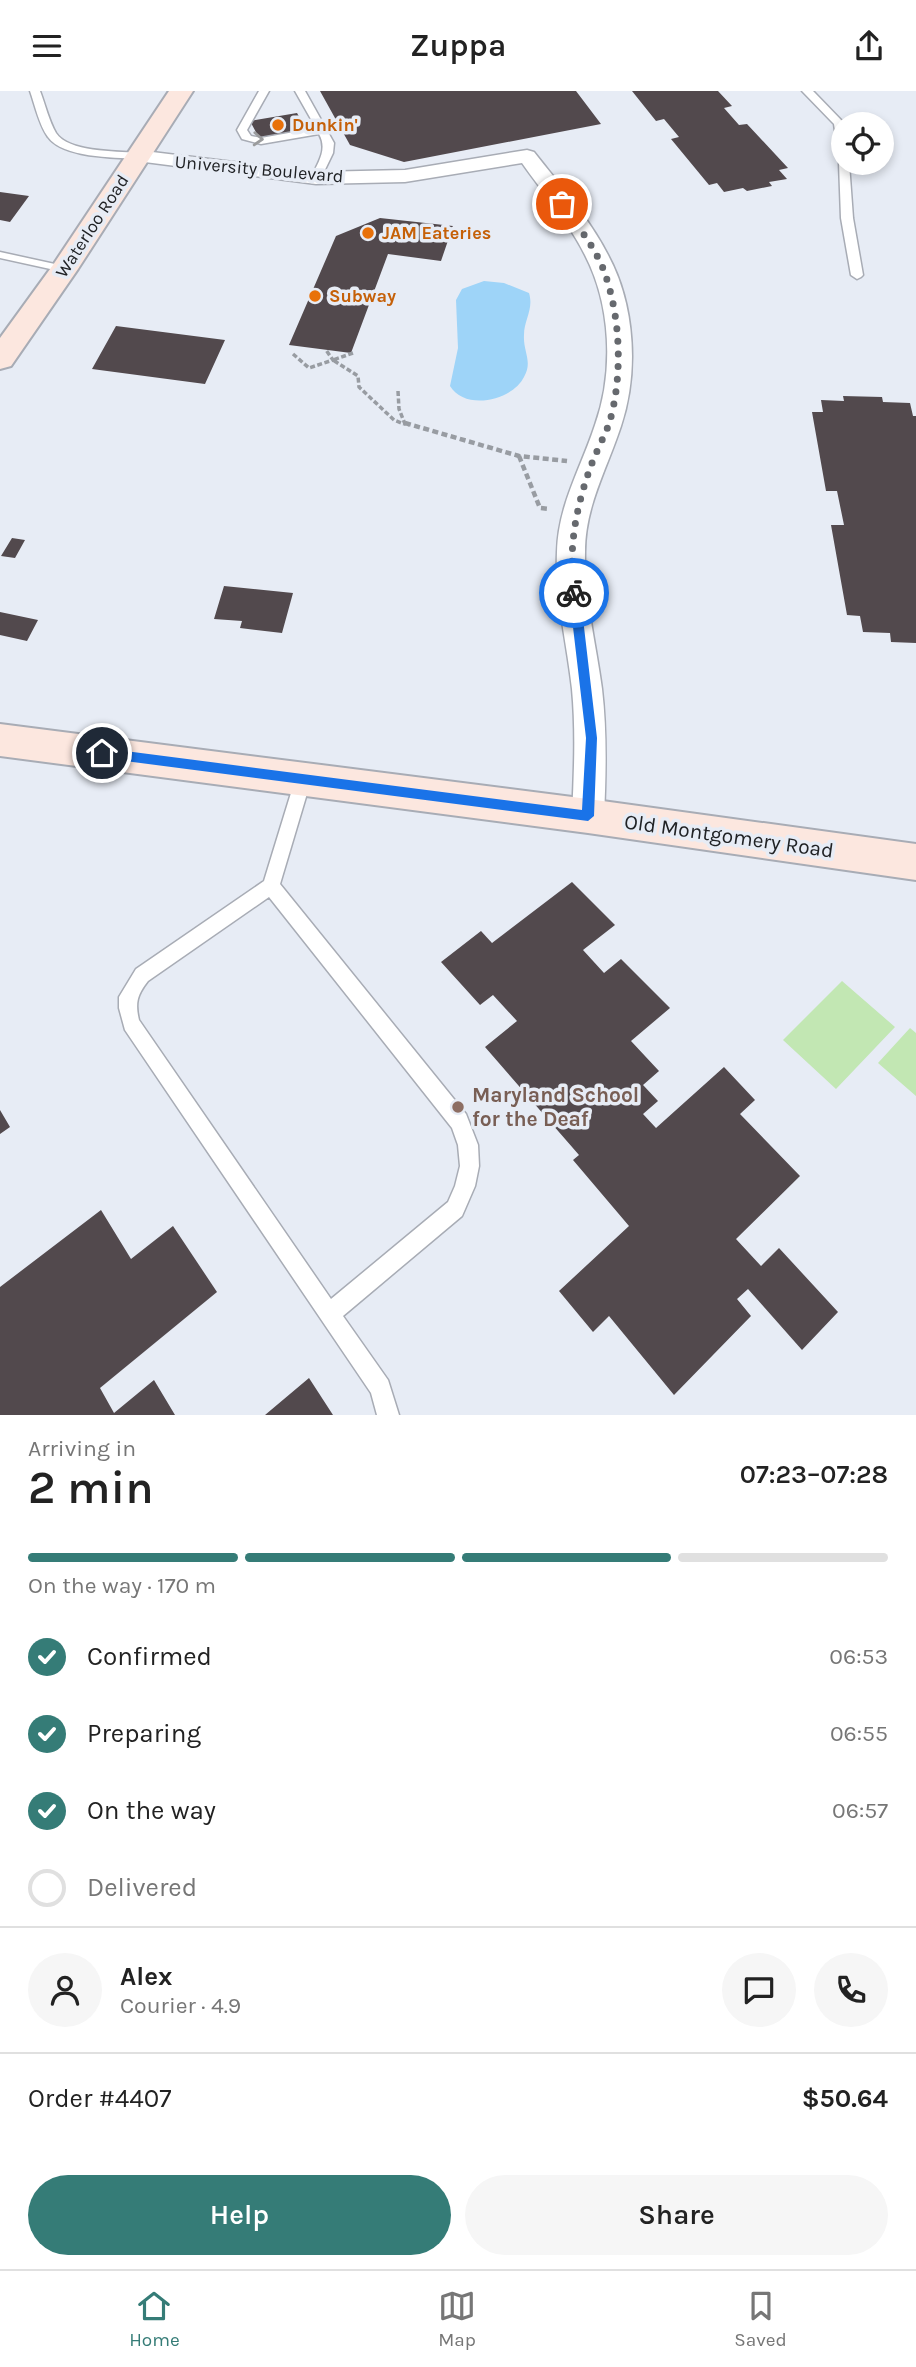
<!DOCTYPE html>
<html lang="en">
<head>
<meta charset="utf-8">
<style>
  :root { --surface:#fff; --page:#f6f6f6; --text:#222; --muted:#767676; --line:#e0e0e0; --accent:#357c77 }
  body { margin:0; font-family:Karla,sans-serif; background:var(--page); color:var(--text); height:100vh; display:flex; flex-direction:column; font-size:26px; white-space:nowrap }
  * { box-sizing:border-box; margin:0 }
  p { font-size:23px; color:var(--muted) }
  .icon { flex:none; width:38px; height:38px; fill:none; stroke:currentColor; stroke-width:2; stroke-linecap:round; stroke-linejoin:round }
  .map { position:relative; height:1324px; overflow:hidden }
  .drawer { display:flex; flex-direction:column; background:var(--surface); flex:1 }
  .drawer>* { flex:none }
  .controls { position:absolute; left:831px; top:21px; display:grid; gap:14px }
  .controls a { display:grid; place-items:center; width:63px; height:63px; border-radius:50%; background:var(--surface); box-shadow:0 4px 10px #0003; font-size:35px }
  .pin { position:absolute; display:grid; place-items:center; width:60px; height:60px; color:#fff; margin:-30px; border:4px solid #fff; border-radius:50%; box-shadow:0 2px 7px #0007 }
  .courier { position:absolute; display:grid; place-items:center; width:70px; height:70px; margin:-35px; border:5px solid #1a73e8; border-radius:50%; background:#fff; color:#222; box-shadow:0 2px 9px #0007 }
  .head em { font-style:normal; font-weight:600 }
  .head div { display:flex; flex-direction:column-reverse }
  .head { display:flex; align-items:center; justify-content:space-between; height:119px; padding:0 28px }
  h1 { font-size:46px; font-weight:600; line-height:52px }
  .bar { display:grid; grid-template-columns:repeat(4,1fr); gap:10px 7px; align-content:center; height:84px; padding:0 28px }
  .bar i { height:9px; border-radius:5px; background:var(--line) }
  .bar .active { background:var(--accent) }
  .bar p { grid-column:span 4 }
  .line { display:flex; align-items:center; gap:18px; padding:0 28px; border-top:2px solid var(--line) }
  .line div { flex:1 }
  .round { display:grid; place-items:center; flex:none; width:74px; height:74px; border-radius:37px; background:var(--page) }
  ol { padding:0 28px; list-style:none }
  li { display:flex; align-items:center; gap:21px; height:77px }
  li p { margin-inline-start:auto }
  li .icon { padding:7px; border-radius:50%; background:var(--accent); color:#fff; stroke-width:4 }
  li:last-child { color:var(--muted) }
  li i { width:38px; height:38px; border:4px solid var(--line); border-radius:50% }
  .cta { display:flex; gap:14px; margin-top:auto; padding:14px 28px }
  .cta a { flex:1; height:80px; border-radius:42px; background:var(--accent); color:#fff; font-size:28px; font-weight:600; line-height:80px; text-align:center }
  .cta a+a { background:var(--page); color:var(--text) }
  header { display:flex; justify-content:space-between; align-items:center; height:91px; padding:0 28px; background:var(--surface); font-size:32px; font-weight:600 }
  .menu { display:flex; justify-content:space-around; align-items:center; height:98px; border-top:2px solid var(--line); background:var(--surface); font-size:19px; color:var(--muted) }
  .menu a { display:grid; justify-items:center; gap:4px }
  .menu .active { color:var(--accent) }
  .map>svg:first-child { display:block }
  .green { fill:#c2e7b3 }
  .water { fill:#9ed4f8 }
  .building { fill:#52494d }
  .lines { fill:none; stroke-linecap:round; stroke-linejoin:round }
  .lane-casing { stroke:#a8acb5; stroke-width:3 }
  .street-casing { stroke:#a8acb5; stroke-width:3 }
  .secondary-casing { stroke:#a8acb5; stroke-width:4 }
  .path-far1 { stroke:#989ca2; stroke-width:3.5; stroke-dasharray:5 2.5; stroke-linecap:butt }
  .path { stroke:#989ca2; stroke-width:4.5; stroke-dasharray:6 3.5; stroke-linecap:butt }
  .lane { fill:#fff; fill-rule:evenodd }
  .street { fill:#fff; fill-rule:evenodd }
  .secondary { fill:#fce7df; fill-rule:evenodd }
  .oneway { stroke:#9b9c9d }
  .route { fill:#1a73e8 }
  .done { stroke:#66696e; stroke-width:7; stroke-dasharray:0 12.6 }
  .food-dot { fill:#e8710a; stroke:#e7ecf5; stroke-width:2.5 }
  .education-dot { fill:#8d6e63; stroke:#e7ecf5; stroke-width:2.5 }
  .labels { text-anchor:middle; stroke-width:7; stroke-linejoin:round; paint-order:stroke }
  .far-food-label { font-size:18px; font-weight:bold; fill:#c56008; stroke:#e7ecf5; text-anchor:start }
  .far-street-label { font-size:18px; fill:#202225; stroke:#e7ecf5 }
  .street-label { font-size:21px; fill:#202225; stroke:#e7ecf5 }
  .education-label { font-size:21px; font-weight:bold; fill:#785e54; stroke:#e7ecf5; text-anchor:start }
</style>
</head>
<body>
<header><svg class="icon" aria-label="menu" viewBox="0 0 24 24"><path d="M4 6h16M4 12h16M4 18h16"/></svg>Zuppa<svg class="icon" aria-label="share" viewBox="0 0 24 24"><path d="M12 15V3M7 8l5-5 5 5M5 13v7h14v-7"/></svg></header>
<div class="map">
<svg width="916" height="1324" viewBox="0 0 916 1324">
  <rect width="100%" height="100%" fill="#e7ecf5"/>
  <path class="green" d="M842,890l53,46 -59,62 -53,-49z
    M910,937l6,5v63l-38,-33z"/>
  <path class="water" d="M484,190l20,2 25,10c5,16 -5,27 -5,42 -1,17 9,26 0,42 -12,24 -59,34 -74,9l8,-38 -2,-48 6,-11z"/>
  <path class="building" d="M320,0h256l25,33 -197,38 -54,-17z
    M632,0h86l14,15 -8,2 15,17 8,-1 41,44 -9,2 8,9 -18,3 3,4 -25,5 -4,-3 -19,4 -7,-9 -8,2 -38,-46 8,-2 -15,-18 -8,2z
    M297,22l9,16 -47,9 -9,-17z
    M0,101l29,4 -19,26 -10,-2z
    M380,127l73,8 -12,35 -53,-7 -37,99 -62,-8 47,-109z
    M116,235l109,14 -20,44 -113,-15z
    M843,305l39,1 1,5 27,1 3,13h3v227l-25,-1 -1,-9 -27,-1 -3,-16 -13,-1 -16,-90h13l-7,-34h-11l-14,-79h11l-2,-12 23,1z
    M12,447l13,2 -10,18 -14,-2z
    M224,495l69,7 -11,40 -42,-5 2,-7 -28,-2z
    M0,521l38,8 -11,21 -27,-6z
    M572,791l43,43 -32,25 21,23 17,-14 49,49 -39,33 28,30 -16,14 15,16 -15,13 13,14 68,-61 31,33 -15,14 60,62 -64,63 25,27 18,-18 59,64 -36,38 -54,-61 -11,10 14,17 -77,79 -65,-79 -16,16 -34,-41 70,-65 -56,-66 6,-5 -94,-108 32,-26 -24,-26 -13,10 -39,-43 40,-31 11,12z
    M0,1019l10,17 -10,7z
    M101,1119l30,49 42,-33 44,66 -117,96 14,25 40,-33 21,35h-175v-128z
    M309,1287l24,37h-68z"/>
  <g class="lines">
    <g class="lane-casing">
      <path id="lane" d="M30,0h10c5,13 9,30 16,42 12,19 60,18 80,20l5,3 -5,3c-23,-2 -73,-1 -88,-22 -9,-12 -13,-32 -18,-46z
        M259,0h10l-22,39 4,6 10,2 55,-10 -21,-37h10l29,52 -1,10 -13,27 -9,-2c7,-16 17,-28 8,-44l-58,10 -19,-5 -5,-9z
        M802,0h11l31,32v40h5l4,55 10,57 -2,2 -4,2 -6,-4 -10,-57 -2,-55 2,-3 -2,-2 -5,-34z
        M0,161l64,14 6,3 -6,3 -64,-14z
        M303,682l6,2 2,5 -31,104 186,230 12,31 1,21 -4,20 -13,30 -119,100 45,64 11,35h-22l-6,-22 -246,-363 -6,-22v-11l17,-28 128,-88 31,-101 2,-5zM269,806l183,231 6,17 2,21 -5,20 -7,16 -117,97 -192,-279c-4,-17 -2,-25 9,-39z"/>
    </g>
    <g class="street-casing">
      <path id="street" d="M136,59l180,22 89,-2 122,-20 7,2c26,33 55,66 74,103 27,50 31,117 13,171 -14,43 -36,80 -36,126 -1,46 11,91 17,137 5,42 4,85 2,127l-4,10 -12,4 -12,-4 -4,-10c2,-42 4,-85 0,-127 -5,-46 -17,-91 -15,-137 1,-47 24,-84 38,-127 19,-53 16,-120 -10,-170 -17,-34 -42,-62 -63,-92l-117,19 -89,2 -187,-24 -4,-4 4,-4z"/>
    </g>
    <g class="secondary-casing">
      <path id="secondary" d="M169,0h24l-115,178 -67,97 -11,3v-31l53,-73z
        M0,633l588,75 328,45v36l-328,-47 -588,-77z"/>
    </g>
    <path class="path-far1" d="M353,262l-20,7 25,16 1,11 35,33 10,4
      M293,263l16,14 24,-8 -7,-10
      M398,300l1,18 6,15 4,1"/>
    <path class="path" d="M405,332l114,33 48,5
      M519,365l21,52 10,1"/>
    <use href="#lane" class="lane"/>
    <use href="#street" class="street"/>
    <use href="#secondary" class="secondary"/>
  </g>
  <defs><path id="oneway-chevron" d="M-2-3.5L2.5 0L-2 3.5" fill="none" stroke-width="1.6" stroke-linecap="round" stroke-linejoin="round" transform="scale(1.75)"/></defs>
  <use class="oneway" href="#oneway-chevron" transform="translate(258 48) rotate(3)"/>
  <path class="route" d="M574,499l6,3 17,145 -3,78 -6,5 -486,-63 -6,-5 6,-5 480,62 4,-72 -17,-145z"/>
  <g class="lines">
    <path class="done" d="M562,113c15,21 33,43 42,67 17,47 19,106 5,153 -5,13 -12,26 -17,39 -16,43 -24,85 -18,130"/>
  </g>
  <g class="food-dot">
    <circle cx="278" cy="34" r="7"/>
    <circle cx="368" cy="142" r="7"/>
    <circle cx="315" cy="205" r="7"/>
  </g>
  <circle class="education-dot" cx="458" cy="1016" r="7"/>
  <g class="labels">
    <g class="far-food-label">
      <text x="292" y="40">Dunkin'</text>
      <text x="382" y="148">JAM Eateries</text>
      <text x="329" y="211">Subway</text>
    </g>
    <g class="far-street-label">
      <text transform="translate(259 78) rotate(5)" y="6">University Boulevard</text>
      <text transform="translate(92 135) rotate(-57)" y="6">Waterloo Road</text>
    </g>
    <g class="street-label">
      <text transform="translate(729 745) rotate(8)" y="7">Old Montgomery Road</text>
    </g>
    <g class="education-label">
      <text x="472" y="1011">Maryland School<tspan x="472" dy="24">for the Deaf</tspan></text>
    </g>
  </g>
</svg>
<div class="controls">
<a><svg class="icon" aria-label="locate" viewBox="0 0 24 24"><circle cx="12" cy="12" r="6"/><path d="M12 2v4M12 18v4M2 12h4M18 12h4"/></svg></a>
</div>
<div class="pin" style="left:562px;top:113px;background:#ea580c"><svg class="icon" aria-label="bag" viewBox="0 0 24 24"><path d="M5 8h14l-1 12H6zM9 8a3 3 0 0 1 6 0"/></svg></div>
<div class="pin" style="left:102px;top:662px;background:#1f2937"><svg class="icon" aria-label="home" viewBox="0 0 24 24"><path d="M3 11l9-7 9 7M6 9v11h12V9"/></svg></div>
<div class="courier" style="left:574px;top:502px"><svg class="icon" aria-label="bike" viewBox="0 0 24 24"><circle cx="6" cy="16" r="4"/><circle cx="18" cy="16" r="4"/><path d="M6 16l4-8h5l3 8M10 8l3 8H6M13 5h3"/></svg></div>
</div>
<section class="drawer">
<div class="head"><div><h1>2 min</h1><p>Arriving in</p></div><em>07:23–07:28</em></div>
<div class="bar"><i class="active"></i><i class="active"></i><i class="active"></i><i></i><p>On the way · 170 m</p></div>
<ol>
<li><svg class="icon" aria-label="check" viewBox="0 0 24 24"><path d="M5 12l5 5 9-10"/></svg>Confirmed<p>06:53</p></li>
<li><svg class="icon" aria-label="check" viewBox="0 0 24 24"><path d="M5 12l5 5 9-10"/></svg>Preparing<p>06:55</p></li>
<li><svg class="icon" aria-label="check" viewBox="0 0 24 24"><path d="M5 12l5 5 9-10"/></svg>On the way<p>06:57</p></li>
<li><i></i>Delivered</li>
</ol>
<div class="line" style="height:126px"><a class="round"><svg class="icon" aria-label="person" viewBox="0 0 24 24"><circle cx="12" cy="8" r="4"/><path d="M4 21q1-7 8-7t8 7"/></svg></a><div><b>Alex</b><p>Courier · 4.9</p></div><a class="round"><svg class="icon" aria-label="chat" viewBox="0 0 24 24"><path d="M4 5h16v11H9l-5 4z"/></svg></a><a class="round"><svg class="icon" aria-label="phone" viewBox="0 0 24 24"><path d="M5 4h4l2 5-3 2q2 4 5 5l2-3 5 2v4C11 20 4 13 5 4z"/></svg></a></div>
<div class="line" style="height:91px"><div>Order #4407</div><b>$50.64</b></div>
<div class="cta"><a>Help</a><a>Share</a></div>
</section>
<nav class="menu">
<a class="active"><svg class="icon" aria-label="home" viewBox="0 0 24 24"><path d="M3 11l9-7 9 7M6 9v11h12V9"/></svg>Home</a>
<a><svg class="icon" aria-label="map" viewBox="0 0 24 24"><path d="M3 6l6-2 6 2 6-2v14l-6 2-6-2-6 2zM9 4v14M15 6v14"/></svg>Map</a>
<a><svg class="icon" aria-label="saved" viewBox="0 0 24 24"><path d="M7 4h10v16l-5-4-5 4z"/></svg>Saved</a>
</nav>
</body>
</html>
